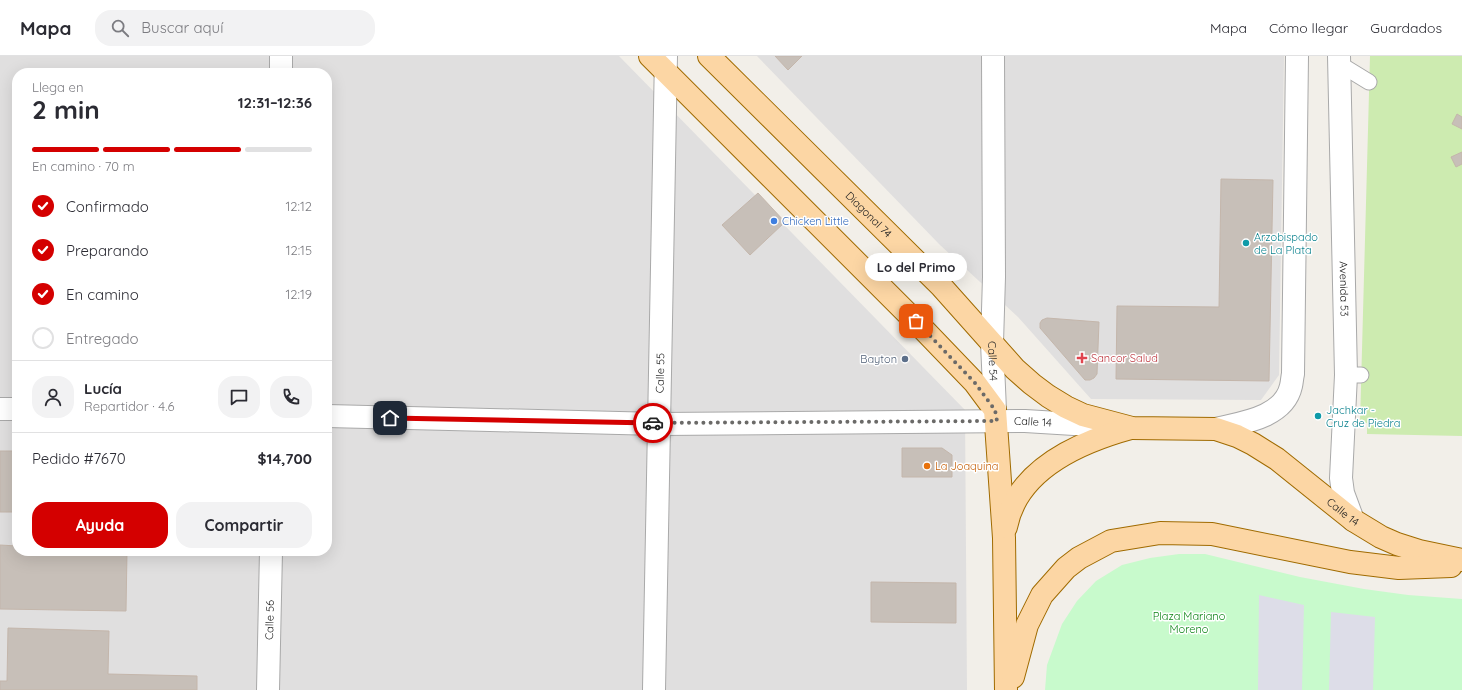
<!DOCTYPE html>
<html lang="es">
<head>
<meta charset="utf-8">
<style>
  :root { --surface:#fff; --page:#f2f2f3; --text:#2b2b33; --muted:#7c7c81; --line:#e1e1e2; --accent:#d40000 }
  body { margin:0; font-family:Quicksand,sans-serif; background:var(--page); color:var(--text); height:100vh; display:flex; flex-direction:column; font-size:15px; white-space:nowrap }
  * { box-sizing:border-box; margin:0 }
  p { font-size:13px; color:var(--muted) }
  .icon { flex:none; width:22px; height:22px; fill:none; stroke:currentColor; stroke-width:2; stroke-linecap:round; stroke-linejoin:round }
  .map { position:relative; flex:1; overflow:hidden }
  .details { position:absolute; left:12px; top:12px; width:320px; height:488px; display:flex; flex-direction:column; background:var(--surface); border-radius:16px; box-shadow:0 4px 16px #0002 }
  .details>* { flex:none }
  .pin { position:absolute; display:grid; place-items:center; width:34px; height:34px; color:#fff; margin:-17px; border-radius:8px; box-shadow:0 2px 6px #0006 }
  .courier { position:absolute; display:grid; place-items:center; width:40px; height:40px; margin:-20px; border:3px solid #d40000; border-radius:50%; background:#fff; color:#222; box-shadow:0 1px 5px #0007 }
  .bubble { position:absolute; height:28px; border-radius:14px; background:var(--surface); box-shadow:0 4px 16px #0002; font-size:13px; font-weight:800; line-height:28px; text-align:center }
  .summary em { font-style:normal; font-weight:800 }
  .summary div { display:flex; flex-direction:column-reverse }
  .summary { display:flex; align-items:center; justify-content:space-between; height:68px; padding:0 20px }
  h1 { font-size:26px; font-weight:800; line-height:30px }
  .bar { display:grid; grid-template-columns:repeat(4,1fr); gap:6px 4px; align-content:center; height:48px; padding:0 20px }
  .bar i { height:5px; border-radius:3px; background:var(--line) }
  .bar .active { background:var(--accent) }
  .bar p { grid-column:span 4 }
  .line { display:flex; align-items:center; gap:10px; padding:0 20px; border-top:1px solid var(--line) }
  .line div { flex:1 }
  .round { display:grid; place-items:center; flex:none; width:42px; height:42px; border-radius:16px; background:var(--page) }
  ol { padding:0 20px; list-style:none }
  li { display:flex; align-items:center; gap:12px; height:44px }
  li p { margin-inline-start:auto }
  li .icon { padding:4px; border-radius:50%; background:var(--accent); color:#fff; stroke-width:4 }
  li:last-child { color:var(--muted) }
  li i { width:22px; height:22px; border:2px solid var(--line); border-radius:50% }
  .action { display:flex; gap:8px; margin-top:auto; padding:8px 20px }
  .action a { flex:1; height:46px; border-radius:16px; background:var(--accent); color:#fff; font-size:16px; font-weight:800; line-height:46px; text-align:center }
  .action a+a { background:var(--page); color:var(--text) }
  header { display:flex; align-items:center; gap:24px; box-sizing:border-box; height:56px; padding:0 20px; background:var(--surface); border-bottom:1px solid var(--line) }
  header strong { font-size:19px }
  nav { display:flex; gap:22px; margin-inline-start:auto; font-size:14px }
  .search { width:280px; height:36px; background:var(--page); display:flex; align-items:center; gap:10px; box-sizing:border-box; padding:0 14px; border-radius:16px; color:var(--muted); font-size:15px }
  .map>svg:first-child { display:block }
  .residential { fill:#e0dfdf; fill-rule:evenodd }
  .grass { fill:#cdebb0 }
  .park { fill:#c8facc }
  .plaza { fill:#dddde8 }
  .building { fill:#c7bfb8; stroke:#c4b6ab }
  .lines { fill:none; stroke-linecap:round; stroke-linejoin:round }
  .service-casing { stroke:#a9a9a9; stroke-width:17 }
  .minor-casing { stroke:#a9a9a9; stroke-width:24 }
  .tertiary-casing { stroke:#a9a9a9; stroke-width:24 }
  .primary-casing { stroke:#a06b00; stroke-width:24 }
  .service { stroke:#fff; stroke-width:15 }
  .minor { stroke:#fff; stroke-width:22 }
  .tertiary { stroke:#fff; stroke-width:22 }
  .primary { stroke:#fcd6a4; stroke-width:22 }
  .done { stroke:#6b6a68; stroke-width:4; stroke-dasharray:0 7.2 }
  .route { stroke:#d40000; stroke-width:5 }
  .shop-dot { fill:#3f7fe0; stroke:#fff; stroke-width:1.5 }
  .culture-dot { fill:#0f9aa8; stroke:#fff; stroke-width:1.5 }
  .health-dot { fill:#e0444e; stroke:#fff; stroke-width:1.5 }
  .service-dot { fill:#5c6f8a; stroke:#fff; stroke-width:1.5 }
  .food-dot { fill:#e8710a; stroke:#fff; stroke-width:1.5 }
  .labels { text-anchor:middle; stroke-width:3; stroke-linejoin:round; paint-order:stroke }
  .street-label { font-size:11px; fill:#222; stroke:#fff }
  .shop-label { font-size:11px; fill:#366cbe; stroke:#fff; text-anchor:start }
  .culture-label { font-size:11px; fill:#0d838f; stroke:#fff; text-anchor:start }
  .health-label { font-size:11px; fill:#be3a42; stroke:#fff; text-anchor:start }
  .service-label { font-size:11px; fill:#4e5e75; stroke:#fff; text-anchor:end }
  .food-label { font-size:11px; fill:#c56008; stroke:#fff; text-anchor:start }
  .park-label { font-size:11px; fill:#0c8416; stroke:#fff }
</style>
</head>
<body>
<header>
<strong>Mapa</strong>
<div class="search"><svg class="icon" aria-label="search" viewBox="0 0 24 24"><circle cx="10" cy="10" r="6"/><path d="M15 15l6 6"/></svg>Buscar aquí</div>
<nav><a>Mapa</a><a>Cómo llegar</a><a>Guardados</a></nav>
</header>
<div class="map">
<svg width="1462" height="634" viewBox="0 0 1462 634">
  <rect width="100%" height="100%" fill="#f2efe9"/>
  <path class="residential" d="M0,0h619l346,354 2,280h-967zM17,17h310v478h-310z
    M757,0h527l-5,319 -18,25 -170,-1 -73,-82 -78,-72z"/>
  <path class="grass" d="M1370,0h92v380l-95,-2v-11h-7z"/>
  <path class="park" d="M1179,498h26l95,23 64,12 44,6 54,4v91h-417l2,-25 15,-41 15,-23 19,-20 26,-16 28,-7z"/>
  <path class="plaza" d="M1259,539l45,10 -2,85h-44z
    M1331,556l44,5 -2,73h-44z"/>
  <path class="building" d="M775,0h27l-14,14z
    M1457,58l5,3v12l-10,-5z
    M1462,96v12l-6,3 -5,-10z
    M1221,123l52,1 -4,201 -153,-2 1,-73 102,1z
    M758,137l27,29 -35,33 -28,-30z
    M1047,262l52,4 -2,52 -3,4 -4,2h-5l-45,-52v-5l2,-3z
    M902,392h40l10,7v22h-50z
    M0,395h17v61h-17z
    M0,489l17,1v5h110l-1,60 -126,-2z
    M871,526l85,1v40l-85,-1z
    M8,572l101,3 -1,43 89,2v14h-197v-9h7z"/>
  <g class="lines">
    <g class="service-casing">
      <path id="service" d="M1338,7l31,19
        M1346,319h15"/>
    </g>
    <g class="minor-casing">
      <g id="minor">
        <path id="s1" d="M993,0l1,221 -2,66 3,67"/>
        <path d="M281,17v-17"/>
        <path d="M0,353h17"/>
        <path id="s2" d="M327,360l332,8 366,-3 82,5"/>
        <path id="s3" d="M268,634l3,-139"/>
        <path id="s4" d="M654,634l12,-634"/>
      </g>
    </g>
    <g class="tertiary-casing">
      <g id="tertiary">
        <path id="s5" d="M1339,0l7,319 -5,103 2,15 10,27"/>
        <path d="M1216,373c25,-6 68,-11 75,-43 1,-4 1,-8 2,-12l4,-318"/>
      </g>
    </g>
    <g class="primary-casing">
      <g id="primary">
        <path d="M650,0l275,275 50,52 20,27 9,128 2,152"/>
        <path id="s6" d="M709,0l232,230 74,83 17,15 16,12 18,11 17,8 49,13 84,1 21,7 16,8 24,15 76,61 28,17 16,7 22,7 43,9"/>
        <path d="M1006,471c11,-58 74,-85 125,-99"/>
        <path d="M1013,621l14,-52 15,-30 24,-27 13,-10 32,-17 49,-8 52,1 138,28 49,6 52,-2"/>
      </g>
    </g>
    <use href="#service" class="service"/>
    <use href="#minor" class="minor"/>
    <use href="#tertiary" class="tertiary"/>
    <use href="#primary" class="primary"/>
  </g>
  <g class="lines">
    <path class="done" d="M653,367l344,-2 -2,-11 -20,-27 -59,-62"/>
    <path class="route" d="M390,362l263,5"/>
  </g>
  <circle class="shop-dot" cx="774" cy="165" r="4"/>
  <g class="culture-dot">
    <circle cx="1246" cy="187" r="4"/>
    <circle cx="1318" cy="360" r="4"/>
  </g>
  <path class="health-dot" d="M1080 296h4v4h4v4h-4v4h-4v-4h-4v-4h4z"/>
  <circle class="service-dot" cx="905" cy="303" r="4"/>
  <circle class="food-dot" cx="927" cy="410" r="4"/>
  <g class="labels">
    <g class="street-label">
      <text dy="4" stroke="none"><textPath href="#s6" startOffset="225">Diagonal 74</textPath></text>
      <text dy="4" stroke="none"><textPath href="#s5" startOffset="233">Avenida 53</textPath></text>
      <text dy="4" stroke="none"><textPath href="#s1" startOffset="305">Calle 54</textPath></text>
      <text dy="4" stroke="none"><textPath href="#s4" startOffset="317">Calle 55</textPath></text>
      <text dy="4" stroke="none"><textPath href="#s2" startOffset="706">Calle 14</textPath></text>
      <text dy="4" stroke="none"><textPath href="#s6" startOffset="808">Calle 14</textPath></text>
      <text dy="4" stroke="none"><textPath href="#s3" startOffset="70">Calle 56</textPath></text>
    </g>
    <g class="shop-label">
      <text x="782" y="169">Chicken Little</text>
    </g>
    <g class="culture-label">
      <text x="1254" y="185">Arzobispado<tspan x="1254" dy="13">de La Plata</tspan></text>
      <text x="1326" y="358">Jachkar -<tspan x="1326" dy="13">Cruz de Piedra</tspan></text>
    </g>
    <g class="health-label">
      <text x="1091" y="306">Sancor Salud</text>
    </g>
    <g class="service-label">
      <text x="897" y="307">Bayton</text>
    </g>
    <g class="food-label">
      <text x="935" y="414">La Joaquina</text>
    </g>
    <g class="park-label">
      <text x="1189" y="564">Plaza Mariano<tspan x="1189" dy="13">Moreno</tspan></text>
    </g>
  </g>
</svg>
<div class="pin" style="left:916px;top:265px;background:#ea580c"><svg class="icon" aria-label="bag" viewBox="0 0 24 24"><path d="M5 8h14l-1 12H6zM9 8a3 3 0 0 1 6 0"/></svg></div>
<div class="pin" style="left:390px;top:362px;background:#1f2937"><svg class="icon" aria-label="home" viewBox="0 0 24 24"><path d="M3 11l9-7 9 7M6 9v11h12V9"/></svg></div>
<div class="courier" style="left:653px;top:367px"><svg class="icon" aria-label="car" viewBox="0 0 24 24"><path d="M5 17H2v-5l4-1 3-4h7l3 4 3 1v5h-3M9 17h6M6 11h13"/><circle cx="7" cy="17" r="2"/><circle cx="17" cy="17" r="2"/></svg></div>
<div class="bubble" style="left:865px;top:197px;width:102px">Lo del Primo</div>
<section class="details">
<div class="summary"><div><h1>2 min</h1><p>Llega en</p></div><em>12:31–12:36</em></div>
<div class="bar"><i class="active"></i><i class="active"></i><i class="active"></i><i></i><p>En camino · 70 m</p></div>
<ol>
<li><svg class="icon" aria-label="check" viewBox="0 0 24 24"><path d="M5 12l5 5 9-10"/></svg>Confirmado<p>12:12</p></li>
<li><svg class="icon" aria-label="check" viewBox="0 0 24 24"><path d="M5 12l5 5 9-10"/></svg>Preparando<p>12:15</p></li>
<li><svg class="icon" aria-label="check" viewBox="0 0 24 24"><path d="M5 12l5 5 9-10"/></svg>En camino<p>12:19</p></li>
<li><i></i>Entregado</li>
</ol>
<div class="line" style="height:72px"><a class="round"><svg class="icon" aria-label="person" viewBox="0 0 24 24"><circle cx="12" cy="8" r="4"/><path d="M4 21q1-7 8-7t8 7"/></svg></a><div><b>Lucía</b><p>Repartidor · 4.6</p></div><a class="round"><svg class="icon" aria-label="chat" viewBox="0 0 24 24"><path d="M4 5h16v11H9l-5 4z"/></svg></a><a class="round"><svg class="icon" aria-label="phone" viewBox="0 0 24 24"><path d="M5 4h4l2 5-3 2q2 4 5 5l2-3 5 2v4C11 20 4 13 5 4z"/></svg></a></div>
<div class="line" style="height:52px"><div>Pedido #7670</div><b>$14,700</b></div>
<div class="action"><a>Ayuda</a><a>Compartir</a></div>
</section>
</div>
</body>
</html>
